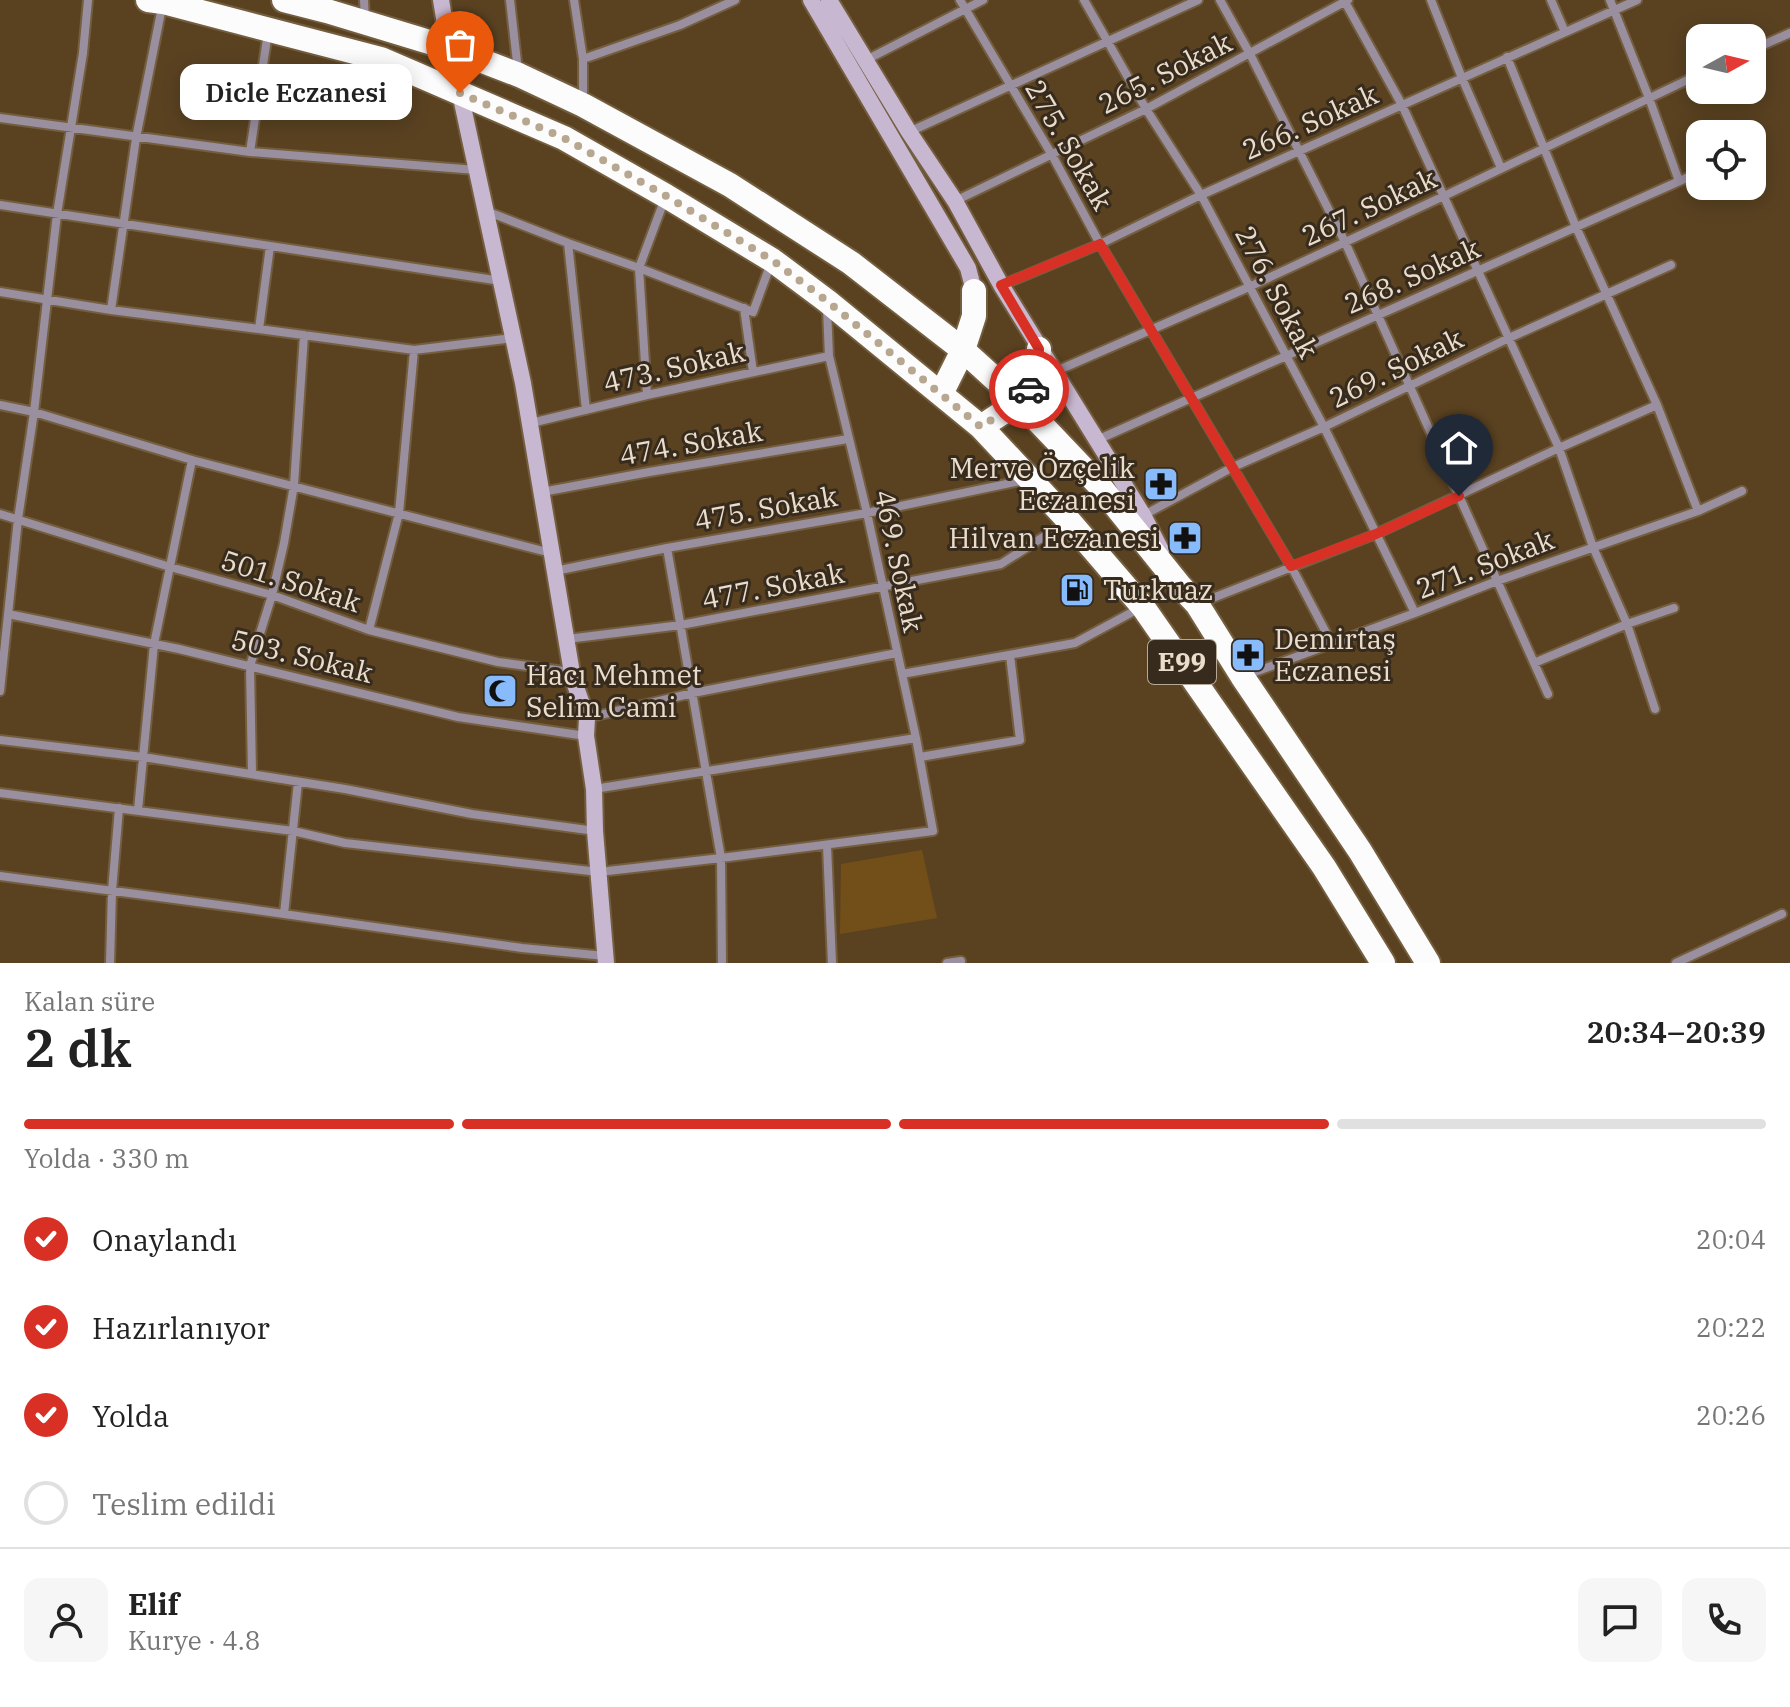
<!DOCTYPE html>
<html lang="tr">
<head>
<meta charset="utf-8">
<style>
  :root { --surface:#fff; --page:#f6f6f6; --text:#222; --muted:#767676; --line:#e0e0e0; --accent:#d93025 }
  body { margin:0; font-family:"IBM Plex Serif",serif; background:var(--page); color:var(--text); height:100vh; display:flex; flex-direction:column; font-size:30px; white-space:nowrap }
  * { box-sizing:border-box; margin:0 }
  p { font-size:26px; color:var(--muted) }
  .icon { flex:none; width:44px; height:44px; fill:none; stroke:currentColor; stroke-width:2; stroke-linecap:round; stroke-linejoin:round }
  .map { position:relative; height:963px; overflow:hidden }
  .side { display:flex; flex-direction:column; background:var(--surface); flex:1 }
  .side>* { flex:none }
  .needle { width:52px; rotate:82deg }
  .controls { position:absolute; left:1686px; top:24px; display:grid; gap:16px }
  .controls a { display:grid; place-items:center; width:80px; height:80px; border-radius:16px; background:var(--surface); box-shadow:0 4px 20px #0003; font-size:40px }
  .pin { position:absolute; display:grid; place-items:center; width:68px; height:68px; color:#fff; margin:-82px -34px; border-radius:50% 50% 50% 0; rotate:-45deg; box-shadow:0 0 8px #0007 }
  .pin .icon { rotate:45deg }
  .courier { position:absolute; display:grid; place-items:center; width:80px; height:80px; margin:-40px; border:6px solid #d93025; border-radius:50%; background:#fff; color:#222; box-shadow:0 2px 10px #0007 }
  .bubble { position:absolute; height:56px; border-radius:16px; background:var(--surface); box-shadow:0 4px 20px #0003; font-size:26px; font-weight:600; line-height:56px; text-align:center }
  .headline em { font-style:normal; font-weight:600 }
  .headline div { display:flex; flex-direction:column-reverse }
  .headline { display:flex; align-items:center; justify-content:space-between; height:136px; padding:0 24px }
  h1 { font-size:52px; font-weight:600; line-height:60px }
  .bar { display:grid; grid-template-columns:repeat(4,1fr); gap:12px 8px; align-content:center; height:96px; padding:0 24px }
  .bar i { height:10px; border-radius:6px; background:var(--line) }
  .bar .selected { background:var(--accent) }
  .bar p { grid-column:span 4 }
  .line { display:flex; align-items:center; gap:20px; padding:0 24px; border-top:2px solid var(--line) }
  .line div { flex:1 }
  .round { display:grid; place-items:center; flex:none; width:84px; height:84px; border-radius:16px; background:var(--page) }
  ol { padding:0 24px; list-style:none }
  li { display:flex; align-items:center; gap:24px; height:88px }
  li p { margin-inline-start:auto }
  li .icon { padding:8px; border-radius:50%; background:var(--accent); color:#fff; stroke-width:4 }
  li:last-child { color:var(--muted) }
  li i { width:44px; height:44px; border:4px solid var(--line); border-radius:50% }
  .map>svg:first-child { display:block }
  .green { fill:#724f19 }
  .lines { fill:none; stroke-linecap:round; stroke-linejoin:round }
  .street-casing { stroke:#745e40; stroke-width:12 }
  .secondary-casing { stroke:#745e40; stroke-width:20 }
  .highway-casing { stroke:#745e40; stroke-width:28 }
  .street { stroke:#9a8f9f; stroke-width:8 }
  .secondary { stroke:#c8b7d0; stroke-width:16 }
  .highway { stroke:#fcfcfc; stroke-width:24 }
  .done { stroke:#b8a790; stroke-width:8; stroke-dasharray:0 14.4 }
  .route { stroke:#d93025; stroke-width:10 }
  .labels { text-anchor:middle; stroke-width:6; stroke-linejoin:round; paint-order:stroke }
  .shield { fill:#362b1d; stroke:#b5a897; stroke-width:2 }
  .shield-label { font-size:26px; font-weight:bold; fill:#ebddcb }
  .street-label { font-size:28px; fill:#ebddcb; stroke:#362b1d }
  .poi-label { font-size:28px; fill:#ebddcb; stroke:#362b1d; text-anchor:start }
</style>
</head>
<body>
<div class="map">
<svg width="1790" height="963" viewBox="0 0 1790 963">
  <rect width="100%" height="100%" fill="#5a4221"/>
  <path class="green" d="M922,850l15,68 -97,16 1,-70z"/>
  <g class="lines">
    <g class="street-casing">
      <path id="street" d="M364,0l1,19
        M510,0l8,71
        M574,0l9,59v44
        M960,0l92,155 48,89 191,322 41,78
        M1084,0l62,109 55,86 123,232 91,186
        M1220,0l30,54 95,188 203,452
        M1344,0l58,105 157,343 34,99 34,77 28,85
        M1431,0l31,78 39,90
        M1551,0l14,32
        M1610,0l39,98 30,83
        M268,32l-18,120 226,18
        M1752,50l38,-17
        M1507,57l69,170 81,178 41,106
        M583,59l97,-34 55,-25
        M866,60l117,-60
        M0,118l250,34
        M909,132l289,-132
        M664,201l-25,67 114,44 18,-49
        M955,201l191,-92 202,-109
        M0,205l501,76
        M486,211l82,32 18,167
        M568,243l71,25 8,127
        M270,246l-11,83 155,21 99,-12
        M1002,285l98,-41 101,-49 436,-195
        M0,292l111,18 148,19
        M744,308l9,64
        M111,310l25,-172 26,-131
        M1054,372l195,-85 195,-91 256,-122
        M0,405l34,7 158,48 359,93
        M531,423l116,-28 182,-39
        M1097,440l603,-268
        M542,492l107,-20 199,-33
        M0,514l170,53 102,28 97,35 129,32 73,10
        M1144,515l89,-48 91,-40 185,-89 162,-73
        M667,548l54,310 212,-27 -17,-93 -49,-225 -38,-157 -2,-47
        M555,571l112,-23 200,-35 158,-33
        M1200,603l176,-69 183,-86 98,-43
        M8,614l171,35 279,68 128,19
        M369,630l30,-117 15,-163
        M567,639l114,-14 320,-61 64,-41
        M1534,663l93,-39 47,-16
        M902,674l173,-31 63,-34
        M1244,676l171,-63 82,-32 201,-70 44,-20
        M0,691l18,-172 16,-107 23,-198 26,-161 5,-53
        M587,718l106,-25 204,-40
        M0,740l143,17 202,32 127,25 123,17
        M920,757l100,-17 -10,-85
        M252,774l-2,-108 22,-71 12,-52 10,-58 10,-150
        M594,789l322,-51
        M0,793l293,38 52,12 254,29 122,-14 1,105
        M138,810l16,-166 38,-184
        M827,846l5,117
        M0,876l242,32 280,40 83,8
        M284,914l14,-132
        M110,963l2,-72 7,-83
        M947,963l14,-2
        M1676,963l106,-49"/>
    </g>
    <g class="secondary-casing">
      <path id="secondary" d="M441,0l8,48
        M811,0l157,268 6,23
        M829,0l80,132 46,69 46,84 142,230 18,35
        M460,93l63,290 50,296 14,39 -1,18 8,53 1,42 11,132"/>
    </g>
    <g class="highway-casing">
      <path id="highway" d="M148,0l15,2 218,57 183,79 102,58 106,64 55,41 154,126 88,94 74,86 181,260 59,96
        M284,0l43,11 122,37 70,27 64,30 147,80 121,78 112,87 56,51 79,83 82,102 17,18 45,72 118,175 68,112
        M941,394l22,-44 11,-34v-25
        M981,427c36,-25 56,-30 58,-78"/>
    </g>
    <use href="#street" class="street"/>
    <use href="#secondary" class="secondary"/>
    <use href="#highway" class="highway"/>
  </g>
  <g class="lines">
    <path class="done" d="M460,93l104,45 102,58 106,64 55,41 154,126 38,-26 10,-12"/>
    <path class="route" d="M1029,389l4,-5 5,-15 1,-20 -38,-64 99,-41 191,322 85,-32 83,-38"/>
  </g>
  <defs>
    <g id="pharmacy-square" transform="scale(1.8)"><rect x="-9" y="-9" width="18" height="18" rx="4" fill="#87bbfc" stroke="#362b1d"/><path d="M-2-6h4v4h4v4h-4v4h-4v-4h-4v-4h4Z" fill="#111"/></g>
    <g id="fuel-square" transform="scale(1.8)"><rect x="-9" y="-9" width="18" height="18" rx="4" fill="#87bbfc" stroke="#362b1d"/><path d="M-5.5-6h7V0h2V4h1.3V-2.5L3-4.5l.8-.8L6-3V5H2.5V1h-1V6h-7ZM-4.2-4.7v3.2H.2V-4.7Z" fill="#111"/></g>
    <g id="mosque-square" transform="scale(1.8)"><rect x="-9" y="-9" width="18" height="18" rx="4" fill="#87bbfc" stroke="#362b1d"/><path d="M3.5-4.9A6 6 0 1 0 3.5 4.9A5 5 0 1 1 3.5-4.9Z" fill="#111"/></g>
  </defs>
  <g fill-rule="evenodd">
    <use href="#pharmacy-square" x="1161" y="484"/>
    <use href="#pharmacy-square" x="1185" y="538"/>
    <use href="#fuel-square" x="1077" y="590"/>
    <use href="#pharmacy-square" x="1248" y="655"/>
    <use href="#mosque-square" x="500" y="691"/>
  </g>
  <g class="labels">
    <rect class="shield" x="1148" y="640" width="68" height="44" rx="6"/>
    <g class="shield-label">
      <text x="1182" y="671">E99</text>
    </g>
    <g class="street-label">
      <text transform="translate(1165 73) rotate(-27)" y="10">265. Sokak</text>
      <text transform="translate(1310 122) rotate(-24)" y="10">266. Sokak</text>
      <text transform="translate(1069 145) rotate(60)" y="10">275. Sokak</text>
      <text transform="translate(1369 207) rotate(-25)" y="10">267. Sokak</text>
      <text transform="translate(1412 276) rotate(-24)" y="10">268. Sokak</text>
      <text transform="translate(1277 292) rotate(62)" y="10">276. Sokak</text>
      <text transform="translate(674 367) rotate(-13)" y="10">473. Sokak</text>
      <text transform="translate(1396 368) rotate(-26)" y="10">269. Sokak</text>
      <text transform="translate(691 443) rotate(-10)" y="10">474. Sokak</text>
      <text transform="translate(766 508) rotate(-10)" y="10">475. Sokak</text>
      <text transform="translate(899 561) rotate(78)" y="10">469. Sokak</text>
      <text transform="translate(1485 564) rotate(-21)" y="10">271. Sokak</text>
      <text transform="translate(291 581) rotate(18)" y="10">501. Sokak</text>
      <text transform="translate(773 586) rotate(-11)" y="10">477. Sokak</text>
      <text transform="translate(302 656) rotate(14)" y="10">503. Sokak</text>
    </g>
    <g class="poi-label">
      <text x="1135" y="478" text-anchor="end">Merve Özçelik<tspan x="1135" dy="32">Eczanesi</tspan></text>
      <text x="1159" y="548" text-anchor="end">Hilvan Eczanesi</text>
      <text x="1103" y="600">Turkuaz</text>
      <text x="1274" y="649">Demirtaş<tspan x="1274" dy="32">Eczanesi</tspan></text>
      <text x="526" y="685">Hacı Mehmet<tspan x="526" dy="32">Selim Cami</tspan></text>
    </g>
  </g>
</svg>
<div class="controls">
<a><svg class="needle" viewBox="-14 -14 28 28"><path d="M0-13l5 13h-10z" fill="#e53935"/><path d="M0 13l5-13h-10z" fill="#767676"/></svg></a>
<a><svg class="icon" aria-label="locate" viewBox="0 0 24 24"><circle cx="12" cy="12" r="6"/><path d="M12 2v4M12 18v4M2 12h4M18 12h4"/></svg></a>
</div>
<div class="pin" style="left:460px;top:93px;background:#ea580c"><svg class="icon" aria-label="bag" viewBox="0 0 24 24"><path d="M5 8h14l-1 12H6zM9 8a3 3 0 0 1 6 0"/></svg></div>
<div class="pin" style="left:1459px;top:496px;background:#1f2937"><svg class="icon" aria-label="home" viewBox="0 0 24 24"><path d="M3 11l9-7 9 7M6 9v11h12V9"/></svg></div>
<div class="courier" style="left:1029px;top:389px"><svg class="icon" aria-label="car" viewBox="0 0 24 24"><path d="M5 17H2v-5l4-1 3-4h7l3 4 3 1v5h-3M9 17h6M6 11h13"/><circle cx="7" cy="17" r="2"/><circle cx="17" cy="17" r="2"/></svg></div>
<div class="bubble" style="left:180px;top:64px;width:232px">Dicle Eczanesi</div>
</div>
<section class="side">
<div class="headline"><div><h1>2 dk</h1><p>Kalan süre</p></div><em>20:34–20:39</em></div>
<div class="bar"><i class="selected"></i><i class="selected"></i><i class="selected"></i><i></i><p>Yolda · 330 m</p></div>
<ol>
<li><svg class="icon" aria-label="check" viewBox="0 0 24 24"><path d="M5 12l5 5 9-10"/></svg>Onaylandı<p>20:04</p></li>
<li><svg class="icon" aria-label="check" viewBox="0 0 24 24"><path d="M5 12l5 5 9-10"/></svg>Hazırlanıyor<p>20:22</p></li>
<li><svg class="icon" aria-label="check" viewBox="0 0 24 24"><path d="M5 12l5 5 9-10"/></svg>Yolda<p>20:26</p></li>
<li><i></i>Teslim edildi</li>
</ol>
<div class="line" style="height:144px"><a class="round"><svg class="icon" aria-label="person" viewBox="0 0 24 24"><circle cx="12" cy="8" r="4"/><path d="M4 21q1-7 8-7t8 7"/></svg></a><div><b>Elif</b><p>Kurye · 4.8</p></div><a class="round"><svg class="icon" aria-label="chat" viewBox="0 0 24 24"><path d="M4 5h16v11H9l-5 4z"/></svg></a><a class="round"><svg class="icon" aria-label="phone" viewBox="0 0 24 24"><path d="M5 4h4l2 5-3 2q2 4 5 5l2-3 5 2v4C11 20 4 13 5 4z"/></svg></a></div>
</section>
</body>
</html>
